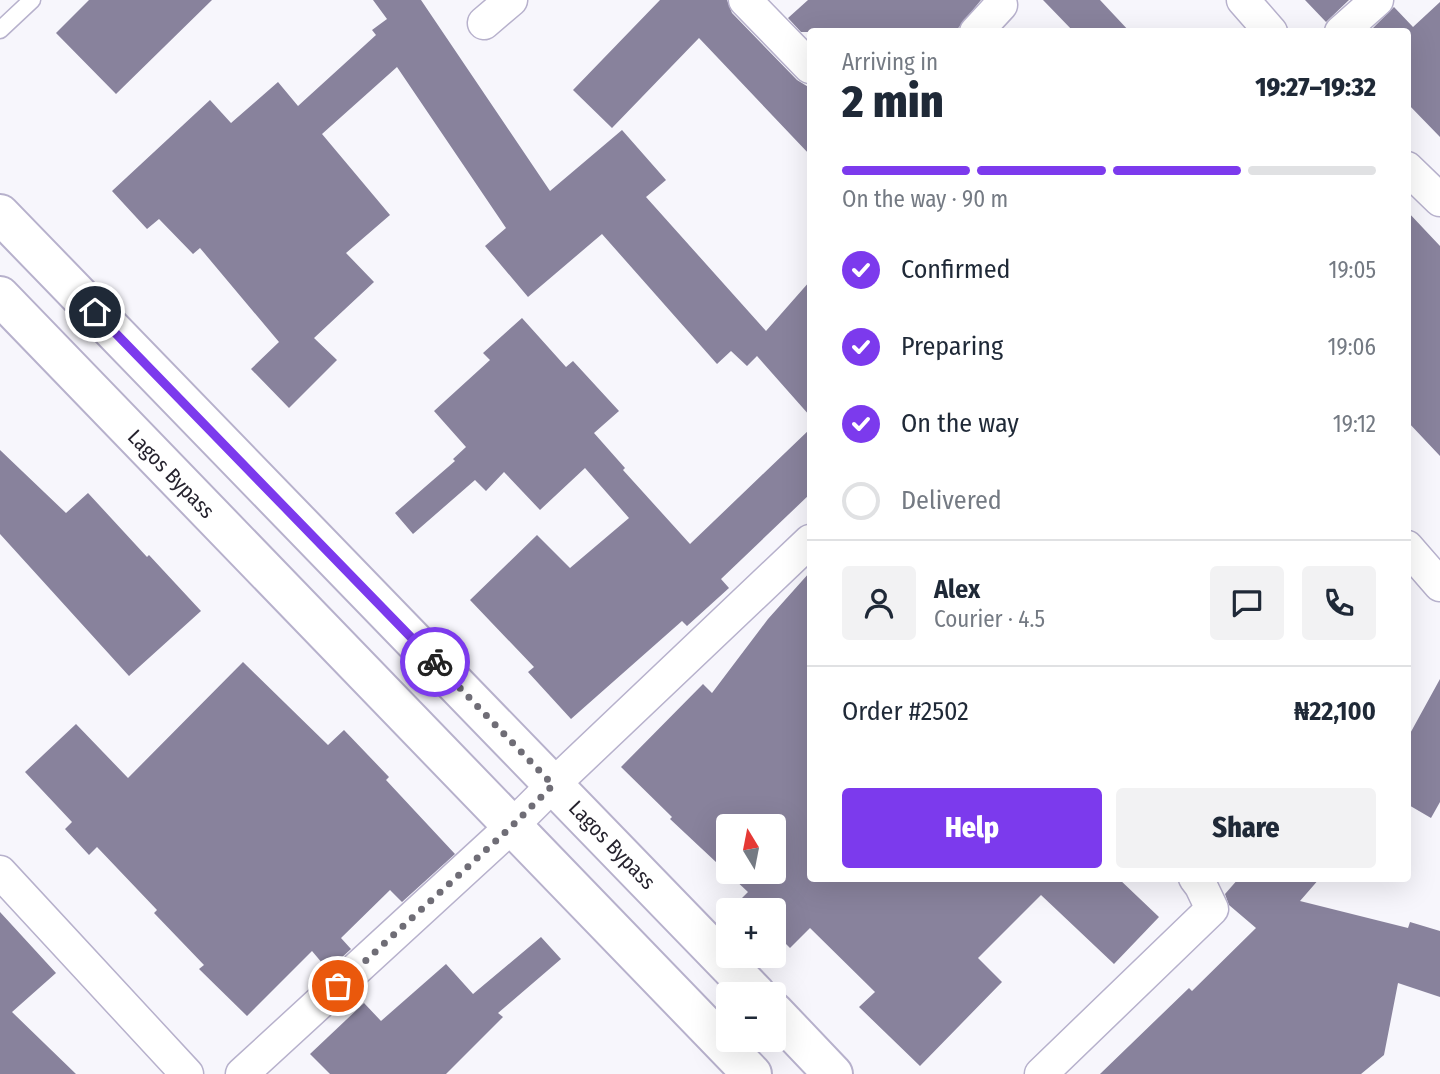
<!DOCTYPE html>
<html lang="en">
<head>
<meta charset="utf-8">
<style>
  :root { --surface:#fff; --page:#f2f2f3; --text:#1f2937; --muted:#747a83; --line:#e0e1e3; --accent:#7c3aed }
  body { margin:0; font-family:"Fira Sans Condensed",sans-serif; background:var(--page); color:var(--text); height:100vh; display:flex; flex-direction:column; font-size:26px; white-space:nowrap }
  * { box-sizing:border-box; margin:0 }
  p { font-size:23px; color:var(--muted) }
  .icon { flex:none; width:38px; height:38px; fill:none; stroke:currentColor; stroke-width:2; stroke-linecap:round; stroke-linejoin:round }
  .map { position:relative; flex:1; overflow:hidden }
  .drawer { position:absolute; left:807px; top:28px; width:604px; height:854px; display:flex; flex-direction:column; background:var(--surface); border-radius:7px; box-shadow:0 7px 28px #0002 }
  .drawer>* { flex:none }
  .needle { width:46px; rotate:350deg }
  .fabs { position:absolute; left:716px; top:814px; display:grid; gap:14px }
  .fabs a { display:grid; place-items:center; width:70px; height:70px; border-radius:7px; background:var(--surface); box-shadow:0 7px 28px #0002; font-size:35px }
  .pin { position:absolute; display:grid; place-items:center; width:60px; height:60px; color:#fff; margin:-30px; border:4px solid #fff; border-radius:50%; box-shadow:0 2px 7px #0007 }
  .courier { position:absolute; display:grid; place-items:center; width:70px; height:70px; margin:-35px; border:5px solid #7c3aed; border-radius:50%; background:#fff; color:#222; box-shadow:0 2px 9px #0007 }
  .headline em { font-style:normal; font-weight:800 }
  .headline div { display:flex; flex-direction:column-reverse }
  .headline { display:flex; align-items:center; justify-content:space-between; height:119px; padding:0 35px }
  h1 { font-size:46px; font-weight:800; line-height:52px }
  .bar { display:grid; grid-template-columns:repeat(4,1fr); gap:10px 7px; align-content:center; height:84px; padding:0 35px }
  .bar i { height:9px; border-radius:5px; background:var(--line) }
  .bar .on { background:var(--accent) }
  .bar p { grid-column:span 4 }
  .line { display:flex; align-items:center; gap:18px; padding:0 35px; border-top:2px solid var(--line) }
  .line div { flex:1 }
  .round { display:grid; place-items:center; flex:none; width:74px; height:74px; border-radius:7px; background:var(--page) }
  ol { padding:0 35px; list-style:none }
  li { display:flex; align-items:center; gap:21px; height:77px }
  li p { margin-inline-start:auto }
  li .icon { padding:7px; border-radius:50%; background:var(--accent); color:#fff; stroke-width:4 }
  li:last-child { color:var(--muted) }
  li i { width:38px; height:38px; border:4px solid var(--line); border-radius:50% }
  .cta { display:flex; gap:14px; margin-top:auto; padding:14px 35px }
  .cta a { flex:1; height:80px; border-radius:7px; background:var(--accent); color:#fff; font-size:28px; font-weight:800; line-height:80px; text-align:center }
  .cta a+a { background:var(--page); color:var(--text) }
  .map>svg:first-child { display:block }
  .building { fill:#88829c; fill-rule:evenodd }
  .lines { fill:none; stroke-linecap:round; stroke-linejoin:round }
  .lane-casing { stroke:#b7b1cc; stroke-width:19 }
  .street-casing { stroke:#b7b1cc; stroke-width:35 }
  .secondary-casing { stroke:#b7b1cc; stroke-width:42 }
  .lane { stroke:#fff; stroke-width:16 }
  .street { stroke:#fff; stroke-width:32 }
  .secondary { stroke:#fff; stroke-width:38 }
  .done { stroke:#6f6d76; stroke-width:7; stroke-dasharray:0 12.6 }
  .route { stroke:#7c3aed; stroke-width:9 }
  .labels { text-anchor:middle; stroke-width:5; stroke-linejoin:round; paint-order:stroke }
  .street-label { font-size:21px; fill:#26232e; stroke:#fff }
</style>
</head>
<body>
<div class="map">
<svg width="1440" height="1074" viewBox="0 0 1440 1074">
  <rect width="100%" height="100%" fill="#f7f6fc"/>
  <path class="building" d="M89,0h123l-96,94 -60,-61z
    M373,0h48l129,191 72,-61 44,50 -20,17 120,134 44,-50v135l-53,-60 -10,10 -16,-15 -14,13 -115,-130 -74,63 -43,-51 21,-18 -109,-161 -75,67 68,81 -44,38 28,29 -60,56 23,22 -48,48 -38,-39 28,-27 -79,-94 -7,6 -34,-35 -12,10 -35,-38 98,-91 21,23 47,-41 20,24 78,-71 -4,-5 15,-11z
    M660,0h67l5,13 65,67 13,8v67l-111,-117 -87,90 -39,-38z
    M808,0h173l-26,32h-154l-13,-14z
    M1043,0h57l30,32h-56z
    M1305,0h44l-23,22z
    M1440,2v135l-33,-34v-70l2,-1h-40l25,-25 19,20z
    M1407,211l33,35v210l-33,-35z
    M522,318l44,49 7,-6 46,50 -25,22 31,35 -2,2 67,74 120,-115v65l-89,85 8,9 -42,38 -5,-5 -111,98 -43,-47 6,-5 -64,-67 67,-65 33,33 59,-50 -44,-50 -45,42 -36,-38 -18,19 -11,-11 -62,54 -18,-21 60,-52 -2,-2 13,-12 -32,-36 56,-51 -7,-7z
    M0,450l66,63 22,-20 59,64 2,-2 52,56 -72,65 -129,-142z
    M810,572v306h308l41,39 -45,47 -73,-69 -63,63 24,24 -82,84 -61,-59 16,-15 -65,-64 -20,20 -16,-16v-22h-44l18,-18 -78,-73 2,-2 -51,-50 82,-83 9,9 56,-74zM728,826h46v46h-46z
    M243,662l85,83 16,-15 45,47 -3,3 69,74 -53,48 -12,-12 -49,48 10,11 -23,21 -16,-19 -65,65 -48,-47 5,-4 -50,-52 3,-3 -60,-63 -8,8 -24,-26 7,-7 -47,-50 51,-48 52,54z
    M1440,679v123l-9,16 -24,-14v-65z
    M1239,878h81l-20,23 108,27 2,-6 30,9v66l-42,-14 -14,72 -23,19h-261l89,-86 3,3 64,-63 -27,-23 -4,-11z
    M0,912l56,61 -44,39 64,62h-76z
    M541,937l20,22 -63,54 5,4 -57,57h-116l-20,-20 54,-51 17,18 65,-57 27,30z"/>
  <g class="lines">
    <g class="lane-casing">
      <path id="lane" d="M0,30l32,-30"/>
    </g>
    <g class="street-casing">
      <path id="street" d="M745,0l65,67
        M1243,0l28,32
        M484,23l27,-23
        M976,32l25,-27
        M1341,32l36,-32
        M1407,168l33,32
        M1407,547l33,38
        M0,872l187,202
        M242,1074l269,-247 42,-42 257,-244
        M1041,1074l171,-165 -11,-23 -6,-8"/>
    </g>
    <g class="secondary-casing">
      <path id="secondary" d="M0,214l756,780
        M0,296l752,778
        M774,1012l59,62"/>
    </g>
    <use href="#lane" class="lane"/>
    <use href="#street" class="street"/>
    <use href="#secondary" class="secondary"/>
  </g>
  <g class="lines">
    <path class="done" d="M338,986l173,-159 42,-42 -118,-123"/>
    <path class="route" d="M95,312l340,350"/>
  </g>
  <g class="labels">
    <g class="street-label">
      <text transform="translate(171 474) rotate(46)" y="7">Lagos Bypass</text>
      <text transform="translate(612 845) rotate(46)" y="7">Lagos Bypass</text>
    </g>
  </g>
</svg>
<div class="fabs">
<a><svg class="needle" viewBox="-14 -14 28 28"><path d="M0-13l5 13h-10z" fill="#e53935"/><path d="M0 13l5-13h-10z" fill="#747a83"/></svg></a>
<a>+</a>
<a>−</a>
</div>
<div class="pin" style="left:338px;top:986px;background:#ea580c"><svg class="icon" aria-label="bag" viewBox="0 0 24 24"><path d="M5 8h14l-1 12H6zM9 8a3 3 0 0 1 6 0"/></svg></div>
<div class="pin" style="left:95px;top:312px;background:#1f2937"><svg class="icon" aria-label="home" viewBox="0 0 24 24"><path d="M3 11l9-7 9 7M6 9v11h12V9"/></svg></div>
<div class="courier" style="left:435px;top:662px"><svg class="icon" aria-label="bike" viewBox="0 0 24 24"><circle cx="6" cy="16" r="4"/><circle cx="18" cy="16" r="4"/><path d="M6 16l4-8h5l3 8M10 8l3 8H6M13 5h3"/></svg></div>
<section class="drawer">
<div class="headline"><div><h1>2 min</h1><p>Arriving in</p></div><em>19:27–19:32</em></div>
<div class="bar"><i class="on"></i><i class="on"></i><i class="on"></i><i></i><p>On the way · 90 m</p></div>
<ol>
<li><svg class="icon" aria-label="check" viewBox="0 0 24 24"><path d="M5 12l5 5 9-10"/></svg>Confirmed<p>19:05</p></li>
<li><svg class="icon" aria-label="check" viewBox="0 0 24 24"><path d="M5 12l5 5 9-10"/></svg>Preparing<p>19:06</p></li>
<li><svg class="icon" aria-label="check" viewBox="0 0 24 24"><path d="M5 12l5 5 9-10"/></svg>On the way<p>19:12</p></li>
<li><i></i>Delivered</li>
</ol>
<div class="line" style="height:126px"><a class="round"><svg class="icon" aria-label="person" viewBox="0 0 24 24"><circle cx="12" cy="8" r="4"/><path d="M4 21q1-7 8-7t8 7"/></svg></a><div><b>Alex</b><p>Courier · 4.5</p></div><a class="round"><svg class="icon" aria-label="chat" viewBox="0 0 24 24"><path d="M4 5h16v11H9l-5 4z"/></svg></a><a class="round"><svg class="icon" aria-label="phone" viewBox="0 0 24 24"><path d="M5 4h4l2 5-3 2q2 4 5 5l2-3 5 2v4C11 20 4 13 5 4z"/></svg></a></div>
<div class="line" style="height:91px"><div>Order #2502</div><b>₦22,100</b></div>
<div class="cta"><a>Help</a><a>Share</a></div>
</section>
</div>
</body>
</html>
